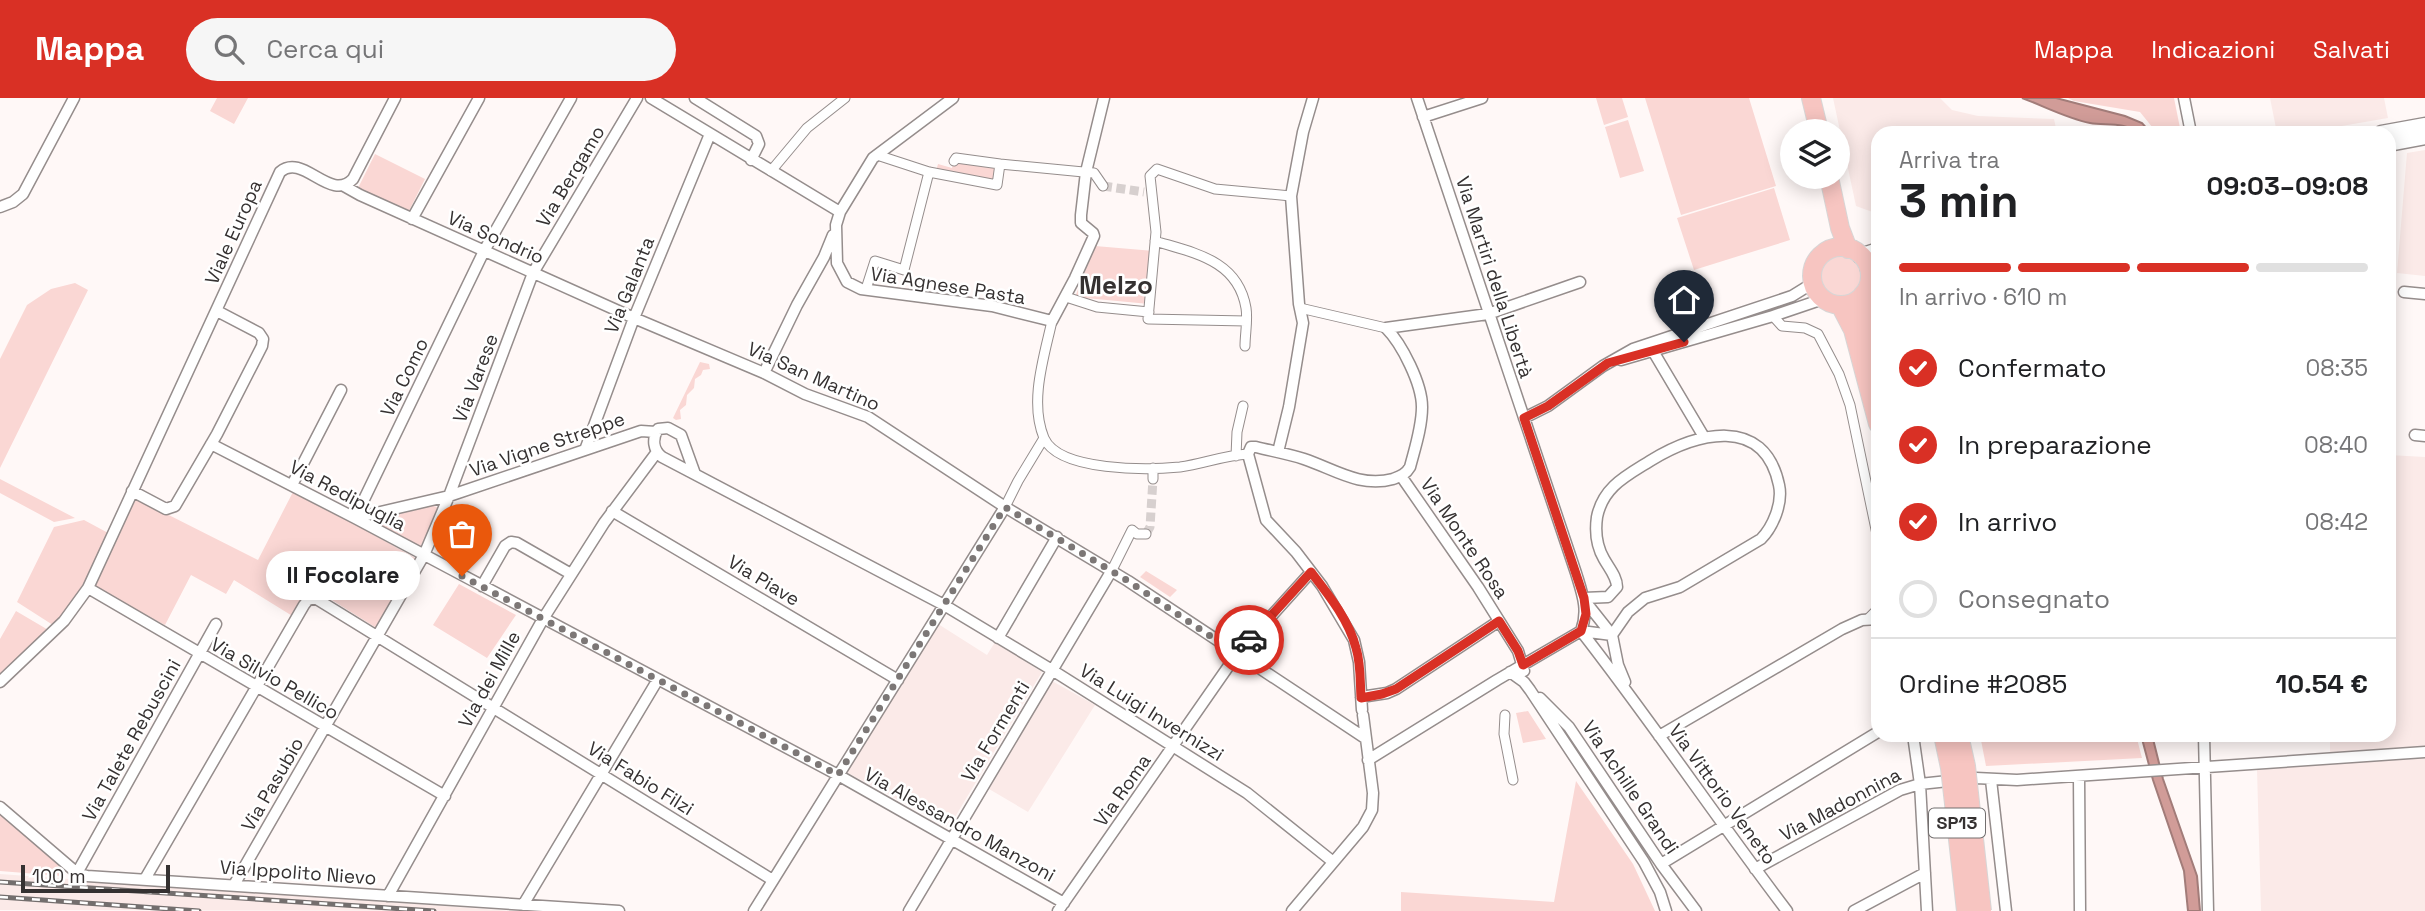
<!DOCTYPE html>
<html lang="it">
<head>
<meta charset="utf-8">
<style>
  :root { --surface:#fff; --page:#f6f6f6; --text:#202124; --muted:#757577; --line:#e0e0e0; --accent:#d93025 }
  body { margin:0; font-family:"Space Grotesk",sans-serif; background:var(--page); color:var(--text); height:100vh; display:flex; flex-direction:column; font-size:26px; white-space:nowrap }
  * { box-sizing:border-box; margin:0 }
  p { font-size:23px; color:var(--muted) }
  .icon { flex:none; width:38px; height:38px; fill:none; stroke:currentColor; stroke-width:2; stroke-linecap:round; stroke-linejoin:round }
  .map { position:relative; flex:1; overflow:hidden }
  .side { position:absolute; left:1871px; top:28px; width:525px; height:616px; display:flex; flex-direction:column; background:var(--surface); border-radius:21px; box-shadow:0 4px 18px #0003 }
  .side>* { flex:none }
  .fabs { position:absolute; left:1780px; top:21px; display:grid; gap:14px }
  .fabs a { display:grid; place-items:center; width:70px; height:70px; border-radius:50%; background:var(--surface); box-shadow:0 4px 18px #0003; font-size:35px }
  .scale { position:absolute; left:21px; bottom:18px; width:149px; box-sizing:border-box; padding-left:7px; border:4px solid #353131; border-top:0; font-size:19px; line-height:24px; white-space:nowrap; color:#353131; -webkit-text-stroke:5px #fff; paint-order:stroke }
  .pin { position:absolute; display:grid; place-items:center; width:60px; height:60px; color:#fff; margin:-72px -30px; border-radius:50% 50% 50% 0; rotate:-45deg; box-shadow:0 0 7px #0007 }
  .pin .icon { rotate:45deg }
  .courier { position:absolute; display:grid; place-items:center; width:70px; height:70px; margin:-35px; border:5px solid #d93025; border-radius:50%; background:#fff; color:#222; box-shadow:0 2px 9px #0007 }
  .bubble { position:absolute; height:49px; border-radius:24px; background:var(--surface); box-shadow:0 4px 18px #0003; font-size:23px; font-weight:700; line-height:49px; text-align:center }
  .overview em { font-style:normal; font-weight:700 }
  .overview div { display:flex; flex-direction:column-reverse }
  .overview { display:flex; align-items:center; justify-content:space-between; height:119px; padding:0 28px }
  h1 { font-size:46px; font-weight:700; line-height:52px }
  .bar { display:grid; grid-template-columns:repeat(4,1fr); gap:10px 7px; align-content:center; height:84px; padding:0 28px }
  .bar i { height:9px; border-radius:5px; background:var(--line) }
  .bar .current { background:var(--accent) }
  .bar p { grid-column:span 4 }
  .line { display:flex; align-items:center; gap:18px; padding:0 28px; border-top:2px solid var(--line) }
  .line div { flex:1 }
  ol { padding:0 28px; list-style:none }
  li { display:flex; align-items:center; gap:21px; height:77px }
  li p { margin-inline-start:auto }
  li .icon { padding:7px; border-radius:50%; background:var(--accent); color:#fff; stroke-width:4 }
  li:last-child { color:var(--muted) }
  li i { width:38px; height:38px; border:4px solid var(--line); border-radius:50% }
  header { display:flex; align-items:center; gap:42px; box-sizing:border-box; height:98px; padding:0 35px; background:var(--accent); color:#fff }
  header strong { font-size:33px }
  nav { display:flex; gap:38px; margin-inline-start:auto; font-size:24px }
  .search { width:490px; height:63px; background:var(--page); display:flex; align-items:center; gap:18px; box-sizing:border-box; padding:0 24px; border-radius:38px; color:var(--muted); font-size:26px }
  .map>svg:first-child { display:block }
  .built { fill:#fbeae8 }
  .green { fill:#fad7d4 }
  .water { fill:#d19c98; stroke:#a27c79; stroke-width:2 }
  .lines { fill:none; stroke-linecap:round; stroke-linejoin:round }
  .pedestrian-tunnel { stroke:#d7d0cf; stroke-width:9; stroke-dasharray:9 4.5; stroke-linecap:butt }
  .pedestrian-casing { stroke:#958d8c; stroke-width:11 }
  .minor-casing { stroke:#958d8c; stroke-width:13 }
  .tertiary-casing { stroke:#958d8c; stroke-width:17 }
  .primary-casing { stroke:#d7d6d6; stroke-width:20 }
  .pedestrian { stroke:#fff; stroke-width:9 }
  .minor { stroke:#fff; stroke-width:10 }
  .tertiary { stroke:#fff; stroke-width:14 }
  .primary { stroke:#f7c5c1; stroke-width:18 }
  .rail-casing { stroke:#736e6d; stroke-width:5 }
  .rail { stroke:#fff; stroke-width:2.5; stroke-dasharray:8; stroke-linecap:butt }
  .primary-bridge-casing { stroke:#d7d6d6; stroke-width:20; stroke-linecap:butt }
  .primary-bridge { stroke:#f7c5c1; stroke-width:18 }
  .done { stroke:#7c7776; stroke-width:7; stroke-dasharray:0 12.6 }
  .route { stroke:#d93025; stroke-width:9 }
  .labels { text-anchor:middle; stroke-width:5; stroke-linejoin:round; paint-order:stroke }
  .shield { fill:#fff; stroke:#726f6f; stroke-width:2 }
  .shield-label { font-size:18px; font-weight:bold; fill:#353131 }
  .street-label { font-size:19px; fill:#353131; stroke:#fff }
  .district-label { font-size:26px; font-weight:bold; fill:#353131; stroke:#fff }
</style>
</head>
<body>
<header>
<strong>Mappa</strong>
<div class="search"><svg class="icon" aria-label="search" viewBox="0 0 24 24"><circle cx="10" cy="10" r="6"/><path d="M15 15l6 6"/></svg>Cerca qui</div>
<nav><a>Mappa</a><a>Indicazioni</a><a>Salvati</a></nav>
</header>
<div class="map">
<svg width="2425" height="813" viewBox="0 0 2425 813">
  <rect width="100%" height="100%" fill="#fff8f7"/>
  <path class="built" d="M1833,0h107l12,12 26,6 76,3 3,14h-179v81l-22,-8z
    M2270,0h114l4,20 -87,15h-24z
    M2425,52v126l-28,-3 10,-120z
    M2389,357l36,2v454h-164l-4,-141 73,-7v-28h59z
    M935,524l52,33 8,-13 47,30 -93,155 -103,-55z
    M1052,583l43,24 -67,107 -39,-23z
    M0,776l331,24 184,13 -515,-1z"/>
  <path class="green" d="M217,0h31l-14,26 -24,-13z
    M1596,0h26l6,19 -24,8z
    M1645,0h104l27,88 -95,29z
    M2068,0h106l7,35h-24l-17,-21 -66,-11z
    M1628,22l16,51 -24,7 -15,-51z
    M375,56l50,25 -17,34 -50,-25z
    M955,57l47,7 -4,24 -63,-11 3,-11 14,4z
    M1774,90l16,52 -96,30 -17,-52z
    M1095,148l59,5 -5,53 -74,-7z
    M1816 178a24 24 0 1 1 48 0a24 24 0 1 1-48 0Z
    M75,185l13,7 -88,178v-109l27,-54 24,-16z
    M700,264l9,2 1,5 -7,1 -2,5 -6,4 -1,9 -7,7 -1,10 -6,5 1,9 -5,1 -3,-2z
    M0,381l75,39 -21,4 -54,-29z
    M294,392l123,69 -39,70 -67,-42 -17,30 -60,-37 -8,14 -35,-19 -26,50 -73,-38 43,-89 123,62z
    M432,407l9,4 -21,38 -52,-29z
    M84,422l26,14 -24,52 -30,41 -39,-25 37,-75z
    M1146,473l31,19 -7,7 -30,-20z
    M459,486l57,31 -29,43 -54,-33z
    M16,513l34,20 -50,46v-38z
    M1226,518l10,7 5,-7 7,6 -13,16 -17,-11z
    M1528,613l18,28 -23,4 -7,-30z
    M1980,637h156l6,23 -156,8z
    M1576,683l57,83 22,47h-254v-19l153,10z
    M0,715l58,50 4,13 -62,-5z"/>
  <path class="water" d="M2022,0h34l69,18 17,7 9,10h-14c-12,-12 -32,-7 -47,-10 -24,-5 -46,-17 -68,-25z
    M2141,637h11l11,44 34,97 3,35h-12l-4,-40 -31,-91z"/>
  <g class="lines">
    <path class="pedestrian-tunnel" d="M1103,88l41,6
      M1146,436l4,-7 3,-48"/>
    <g class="pedestrian-casing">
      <path id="pedestrian" d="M877,57l52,17 68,13 3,-21 94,9 9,13
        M954,63l2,-3 44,6
        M771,73l36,-43 38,-30
        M1155,143c39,12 83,19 91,67 2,12 -1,26 -1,38
        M866,191l9,-28 29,9 25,-98
        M1066,199l31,10 52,5
        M1300,210l86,20
        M1773,218l9,10 23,2 13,6 21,40 11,31 28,134
        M1052,223c-8,36 -23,81 -8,117 15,34 105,32 136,29 23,-3 45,-12 68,-13
        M1246,223l-98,-2 8,-87 -6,-56 7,-7 58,20 76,7
        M1236,358l1,-24 6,-26
        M1153,381v-11
        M1005,409l13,-26 26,-43
        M1112,472l20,-40 5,4h9
        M1869,520l9,-9
        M1505,617l-1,19 9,46"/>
    </g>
    <g class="minor-casing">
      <path id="minor" d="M651,0l189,114
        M695,0l61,38 3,8 -8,16
        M953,0l-80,60 -33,54 -4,13 1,38 10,19 14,7 131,17 60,15 23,-43 19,-42 -1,-3 -12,-10v-8l5,-43 18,-74
        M2184,0l7,35
        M1423,19l59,-19
        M344,88l16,9 274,123 130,55 41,21 63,23 137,90 123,74 237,157
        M0,109l13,-5 10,-8 51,-96
        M412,121l67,-121
        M2404,194l21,2
        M1386,230l102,-14 92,-32
        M1650,248l54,91
        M1621,262l152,-44 50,-17
        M764,275l33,-68 27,-48 9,-22
        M1524,320l24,-12 55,-40 30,-17 159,-53 21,-13
        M2415,337l10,1
        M211,346l144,74 483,257 226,128
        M585,352l49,-132 76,-184
        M1278,354l11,-45 14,-84 -4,-19 -8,-108 12,-64 10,-34
        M695,376l-14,-39 -13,-7 -10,1c-6,10 -5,21 4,28l282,148 108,65 195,123 85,68
        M1401,378l77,111 40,64 6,20
        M292,387l49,-95
        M132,393l34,18 9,-3 42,-72 45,-88 1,-7 -4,-6 -42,-22
        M612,413l286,169
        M355,420l129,-267 87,-153
        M355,420l94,-22 192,-65 15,1
        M482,488l23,-40 6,-4 6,1 54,31
        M88,490l357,208
        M1584,500l24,-1 9,-10c0,-10 -8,-19 -13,-28 -7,-12 -9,-28 -7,-42 6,-30 29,-41 53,-56 46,-28 114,-47 129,24 4,18 -6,42 -18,54l-81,48 -35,11 -17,14 -16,23
        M1585,503l27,34 6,30 7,17
        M1581,533c71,91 136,188 206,280
        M1581,533l31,4
        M998,540l59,-101
        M1510,574l14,10 6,8 114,172 16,30 6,19
        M0,584l64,-61 24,-33 192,-416c23,-20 50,31 73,7l42,-81
        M1361,599l26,-4 9,-4 103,-68
        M1540,600l29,29 92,137 35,47
        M1362,612l-3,-48 -5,-22 -32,-54 -26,-34 -30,-32 -18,-66 3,-7h5c16,4 33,7 48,12 30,10 56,29 89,20 8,-3 13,-5 17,-12 5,-19 12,-40 12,-60 0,-23 -20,-63 -36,-79
        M1913,637l7,49 7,127
        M2204,637l4,176
        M1659,638l183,-107 20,-9 16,-1
        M1368,662l129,-80 84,-49c8,-21 1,-38 -5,-58l-159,-475
        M2079,678l1,135
        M1991,682l15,131
        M0,709l77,66 10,3 532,35
        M1661,766l217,-132
        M1755,771l145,-79 20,-6 56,-6 41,2 408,-28
        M77,775l139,-249
        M145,781l159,-274 4,-5 7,-2 456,281
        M234,787l190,-330 25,-59 84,-223 104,-175
        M388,798l155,-277 61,-96 53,-71
        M523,807l134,-224
        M754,813l251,-404
        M909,813l203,-341
        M1058,813l179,-257 74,-82
        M1292,813l71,-84 9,-17 1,-17 -10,-78
        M1854,813l71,-38"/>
    </g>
    <g class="tertiary-casing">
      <path id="tertiary" d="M2381,35l44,-8
        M2389,46l36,-7
        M1860,158l18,-6
        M1868,171l10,-3"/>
    </g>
    <g class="primary-casing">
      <path id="primary" d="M1811,0l8,33
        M1829,79l11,51 8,21
        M1812 178a29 29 0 1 1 58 0a29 29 0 1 1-58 0Z
        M1863,196l-1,13 16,59
        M1840,207l13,25 25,94"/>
    </g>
    <use href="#pedestrian" class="pedestrian"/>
    <use href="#minor" class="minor"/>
    <use href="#tertiary" class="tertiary"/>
    <use href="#primary" class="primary"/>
    <g class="rail-casing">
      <path id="rail" d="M2368,637v3
        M0,784l434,29
        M0,799l199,14"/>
    </g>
    <use href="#rail" class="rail"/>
    <g class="primary-bridge-casing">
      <path id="primary-bridge" d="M1943,637l7,33 16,143
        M1959,637l7,31 16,145"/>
    </g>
    <use href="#primary-bridge" class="primary-bridge"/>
  </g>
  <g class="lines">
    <path class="done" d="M462,478l376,199 167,-268 123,74 109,73 12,-14"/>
    <path class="route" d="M1249,542l62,-68c17,22 38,48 45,76 5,16 4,33 5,50l21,-4 14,-5 103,-68 19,30 5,14 58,-34 5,-17 -2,-16 -60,-180 24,-12 60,-43 76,-21"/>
  </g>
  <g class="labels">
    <rect class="shield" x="1929" y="710.5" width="56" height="29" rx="5"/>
    <g class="shield-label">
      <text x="1957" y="731">SP13</text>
    </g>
    <g class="street-label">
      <text transform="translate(570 78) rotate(-59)" y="7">Via Bergamo</text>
      <text transform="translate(233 134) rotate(-66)" y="7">Viale Europa</text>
      <text transform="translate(496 139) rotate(24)" y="7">Via Sondrio</text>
      <text transform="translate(1495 179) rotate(72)" y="7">Via Martiri della Libertà</text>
      <text transform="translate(629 187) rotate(-68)" y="7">Via Galanta</text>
      <text transform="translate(948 187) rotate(9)" y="7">Via Agnese Pasta</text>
      <text transform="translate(814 278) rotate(24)" y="7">Via San Martino</text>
      <text transform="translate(404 279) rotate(-64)" y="7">Via Como</text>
      <text transform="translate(475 280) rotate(-69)" y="7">Via Varese</text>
      <text transform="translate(547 346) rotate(-19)" y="7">Via Vigne Streppe</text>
      <text transform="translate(348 397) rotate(28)" y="7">Via Redipuglia</text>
      <text transform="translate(1465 440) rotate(56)" y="7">Via Monte Rosa</text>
      <text transform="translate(764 482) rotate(31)" y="7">Via Piave</text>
      <text transform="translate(275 580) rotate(30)" y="7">Via Silvio Pellico</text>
      <text transform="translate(489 581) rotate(-61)" y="7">Via dei Mille</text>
      <text transform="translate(1152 614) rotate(32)" y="7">Via Luigi Invernizzi</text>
      <text transform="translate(995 633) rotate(-59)" y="7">Via Formenti</text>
      <text transform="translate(131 642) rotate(-61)" y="7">Via Talete Rebuscini</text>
      <text transform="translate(641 680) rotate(32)" y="7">Via Fabio Filzi</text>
      <text transform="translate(272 686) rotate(-60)" y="7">Via Pasubio</text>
      <text transform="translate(1631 689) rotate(56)" y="7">Via Achille Grandi</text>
      <text transform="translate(1122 692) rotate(-55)" y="7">Via Roma</text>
      <text transform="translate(1723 696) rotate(54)" y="7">Via Vittorio Veneto</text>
      <text transform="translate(1840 706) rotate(-28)" y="7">Via Madonnina</text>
      <text transform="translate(960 726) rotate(29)" y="7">Via Alessandro Manzoni</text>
      <text transform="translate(298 774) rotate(4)" y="7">Via Ippolito Nievo</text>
    </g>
    <g class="district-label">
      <text x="1116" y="196">Melzo</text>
    </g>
  </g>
</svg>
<div class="fabs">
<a><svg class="icon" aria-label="layers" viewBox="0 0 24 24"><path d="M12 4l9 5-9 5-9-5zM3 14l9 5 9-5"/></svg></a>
</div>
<div class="scale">100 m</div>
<div class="pin" style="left:462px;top:478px;background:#ea580c"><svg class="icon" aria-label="bag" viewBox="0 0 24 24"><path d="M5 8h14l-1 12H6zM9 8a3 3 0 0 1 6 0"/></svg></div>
<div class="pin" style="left:1684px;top:244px;background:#1f2937"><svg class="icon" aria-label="home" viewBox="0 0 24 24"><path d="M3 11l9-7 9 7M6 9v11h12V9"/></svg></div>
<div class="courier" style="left:1249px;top:542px"><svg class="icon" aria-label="car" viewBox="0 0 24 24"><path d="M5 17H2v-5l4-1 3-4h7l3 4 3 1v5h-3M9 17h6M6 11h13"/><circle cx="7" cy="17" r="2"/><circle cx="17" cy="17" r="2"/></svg></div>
<div class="bubble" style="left:266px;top:453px;width:154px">Il Focolare</div>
<section class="side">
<div class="overview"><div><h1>3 min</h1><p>Arriva tra</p></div><em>09:03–09:08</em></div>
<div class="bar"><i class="current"></i><i class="current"></i><i class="current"></i><i></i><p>In arrivo · 610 m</p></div>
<ol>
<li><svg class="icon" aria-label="check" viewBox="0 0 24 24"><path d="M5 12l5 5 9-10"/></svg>Confermato<p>08:35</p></li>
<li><svg class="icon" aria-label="check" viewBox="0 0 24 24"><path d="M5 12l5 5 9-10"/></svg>In preparazione<p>08:40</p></li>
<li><svg class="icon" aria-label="check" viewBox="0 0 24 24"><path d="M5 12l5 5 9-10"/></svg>In arrivo<p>08:42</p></li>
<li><i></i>Consegnato</li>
</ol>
<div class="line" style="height:91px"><div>Ordine #2085</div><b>10.54 €</b></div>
</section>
</div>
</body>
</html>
